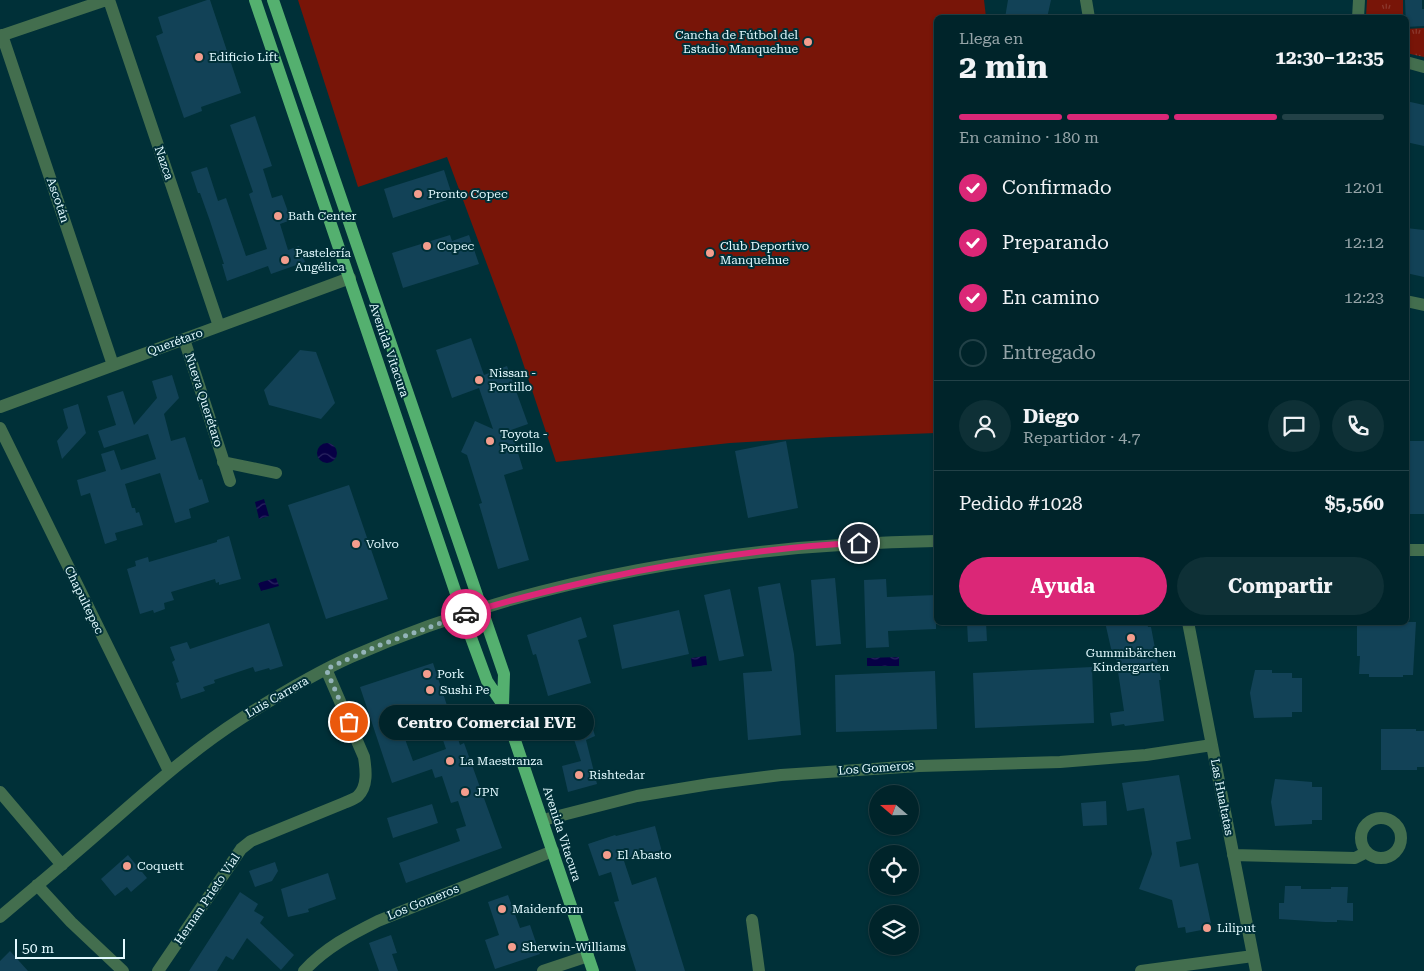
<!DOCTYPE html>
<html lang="es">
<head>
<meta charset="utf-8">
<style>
  :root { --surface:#00242a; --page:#0e3036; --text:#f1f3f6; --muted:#95a4a8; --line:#224147; --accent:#db2777 }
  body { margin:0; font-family:"Roboto Serif",serif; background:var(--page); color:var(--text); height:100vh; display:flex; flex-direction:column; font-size:19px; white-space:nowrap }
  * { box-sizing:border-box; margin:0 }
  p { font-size:16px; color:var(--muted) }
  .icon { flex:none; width:28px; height:28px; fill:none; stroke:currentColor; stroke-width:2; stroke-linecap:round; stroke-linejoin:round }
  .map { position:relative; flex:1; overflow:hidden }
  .panel { position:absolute; left:934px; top:15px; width:475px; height:610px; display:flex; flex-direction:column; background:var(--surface); border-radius:8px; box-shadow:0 1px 4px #0004,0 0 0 1px var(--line) }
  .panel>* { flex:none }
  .needle { width:32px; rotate:290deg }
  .buttons { position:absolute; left:869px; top:785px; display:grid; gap:10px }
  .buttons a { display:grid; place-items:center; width:50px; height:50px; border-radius:50%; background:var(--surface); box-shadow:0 1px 4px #0004,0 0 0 1px var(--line); font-size:25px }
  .scale { position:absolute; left:15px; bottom:12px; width:110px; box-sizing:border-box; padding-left:5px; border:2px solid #e2faff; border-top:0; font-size:14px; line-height:18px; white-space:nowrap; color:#e2faff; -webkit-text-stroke:4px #003038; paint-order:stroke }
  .pin { position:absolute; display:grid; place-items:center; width:42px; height:42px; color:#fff; margin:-21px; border:2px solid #fff; border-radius:50%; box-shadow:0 1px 5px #0007 }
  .courier { position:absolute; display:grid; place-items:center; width:50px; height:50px; margin:-25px; border:4px solid #db2777; border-radius:50%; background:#fff; color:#222; box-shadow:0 1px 6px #0007 }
  .bubble { position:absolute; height:35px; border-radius:18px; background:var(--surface); box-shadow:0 1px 4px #0004,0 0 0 1px var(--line); font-size:16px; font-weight:700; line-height:35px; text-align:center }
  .headline em { font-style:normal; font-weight:700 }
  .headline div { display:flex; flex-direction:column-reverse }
  .headline { display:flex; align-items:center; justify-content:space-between; height:85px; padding:0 25px }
  h1 { font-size:32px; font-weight:700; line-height:38px }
  .bar { display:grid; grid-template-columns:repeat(4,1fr); gap:8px 5px; align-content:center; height:60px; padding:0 25px }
  .bar i { height:6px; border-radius:4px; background:var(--line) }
  .bar .on { background:var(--accent) }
  .bar p { grid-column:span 4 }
  .line { display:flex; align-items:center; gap:12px; padding:0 25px; border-top:1px solid var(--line) }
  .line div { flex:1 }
  .round { display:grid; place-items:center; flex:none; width:52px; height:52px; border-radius:26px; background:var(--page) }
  ol { padding:0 25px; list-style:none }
  li { display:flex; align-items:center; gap:15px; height:55px }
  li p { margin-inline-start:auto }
  li .icon { padding:5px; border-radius:50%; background:var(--accent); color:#fff; stroke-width:4 }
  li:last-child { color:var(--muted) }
  li i { width:28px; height:28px; border:2px solid var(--line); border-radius:50% }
  .primary-button { display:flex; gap:10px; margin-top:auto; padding:10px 25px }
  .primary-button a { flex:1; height:58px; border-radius:30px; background:var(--accent); color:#fff; font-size:20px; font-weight:700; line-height:58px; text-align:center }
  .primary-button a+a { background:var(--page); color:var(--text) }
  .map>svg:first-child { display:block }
  .grass { fill:url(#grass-tufts) }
  .park { fill:#781508 }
  .water { fill:url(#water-waves) }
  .building { fill:#124257; fill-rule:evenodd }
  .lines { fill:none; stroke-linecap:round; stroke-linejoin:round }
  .minor { stroke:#436e4e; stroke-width:12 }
  .major { stroke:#54b06f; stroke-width:12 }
  .done { stroke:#93b3b9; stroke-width:5; stroke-dasharray:0 9 }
  .route { stroke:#db2777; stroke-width:6 }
  .poi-dot { fill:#f49d8d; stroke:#003038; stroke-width:2 }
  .labels { text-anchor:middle; stroke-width:4; stroke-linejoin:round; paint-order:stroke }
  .poi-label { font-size:12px; fill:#e2faff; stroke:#003038; text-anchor:start }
  .street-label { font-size:12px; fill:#e2faff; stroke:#003038 }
</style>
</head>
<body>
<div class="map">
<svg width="1424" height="971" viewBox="0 0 1424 971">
  <defs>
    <pattern id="grass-tufts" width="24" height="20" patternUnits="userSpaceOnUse" patternTransform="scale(1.25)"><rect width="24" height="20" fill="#781508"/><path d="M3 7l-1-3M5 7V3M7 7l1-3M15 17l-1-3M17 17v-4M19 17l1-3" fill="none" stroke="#8b382d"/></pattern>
    <pattern id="water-waves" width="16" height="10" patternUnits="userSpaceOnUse" patternTransform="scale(1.25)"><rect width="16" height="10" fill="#070045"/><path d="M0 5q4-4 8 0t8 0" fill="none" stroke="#2b2661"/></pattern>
  </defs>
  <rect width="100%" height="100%" fill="#003038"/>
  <path class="grass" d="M1367,0h36v17h-37z
    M1424,28v29l-18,-4v-24z"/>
  <path class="park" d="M298,0h686l2,17 -50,1v415l-105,4 -101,6 -174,19 -39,-117 -70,-188 -89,30z"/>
  <path class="water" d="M317 453a10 10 0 1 1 20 0a10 10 0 1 1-20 0Z
    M264,499l5,17 -10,3 -4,-17z
    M276,578l3,8 -18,5 -3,-8z
    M706,656l1,9 -15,2 -1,-9z
    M899,657v9h-32v-8z"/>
  <path class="building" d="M207,0h3l31,93 -40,14 1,4 -18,7 -28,-82 7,-3 -5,-16z
    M1008,0h43l-4,18h-42z
    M1405,0h17v9h2v17l-18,1z
    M1406,101l18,4v41l-18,-4z
    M255,116l17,50 -9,3 9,29 10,-3 9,25 -11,4 8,26 11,-4 6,16 -34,12 -3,-8 -41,15 -5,-17h2l-14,-43 -10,-28h-2l-7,-21 16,-5 11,34 8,-3 20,58 21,-7 -18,-55 4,-2 -23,-67z
    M444,170l9,28 -60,20 -9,-29z
    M1406,228l18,2v47l-18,-4z
    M450,235l2,6 17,-6 10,29 -76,24 -11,-35z
    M471,338l13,37 23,-9 21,58 -17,6 12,39 -19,6 25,85 -31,9 -19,-65 3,-1 -15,-48 -6,-3 14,-31 18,8 -14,-41 -27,10 -16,-48z
    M300,350l16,2 19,51 -14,16 -52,-14 -5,-15z
    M172,375l7,23 -15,16 7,27 14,-4 14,43 3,-1 7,23 -20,7 2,9 -16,5 -15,-50 -35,11 7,24h3l1,5 3,-1 4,13 -28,8 2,7 -12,4 -15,-51 -9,3 -4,-16 29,-9 -5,-17 13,-4 7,20 35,-11 -8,-25 -44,14 -6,-17 18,-6 -9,-29 16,-5 11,34 23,-27 -5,-17z
    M78,404l8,29 -24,26 -5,-18 11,-13 -5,-19z
    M786,441l12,67 -50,10 -13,-67z
    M1406,441h18v73h-18z
    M349,485l39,114 -62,20 -38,-114z
    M229,536l12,43 -22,6v-3l-3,1 -1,-4 -44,13 3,8 -10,3 1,6 -11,4 -1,-3 -13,4 -13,-45 9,-3 -1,-5 13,-4 1,5 68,-20v-2z
    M835,578l6,66 -25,2 -5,-66z
    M886,579l1,18 49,-2v34l-48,2 1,16 -23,1 -2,-68z
    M780,583l14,71 7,81 -53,5 -5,-67 29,-2 -14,-84z
    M730,589l14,67 -25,5 -15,-66z
    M679,610l10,44 -67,15 -9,-44z
    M581,617l6,20 -9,3 13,43 -43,13 -12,-42 -3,1 -6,-20z
    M967,622h19l1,19 -19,1z
    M1105,622h42l1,5h3l10,53h-2l5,41 -39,5 -1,-2 -12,2 -2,-13 14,-2 -9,-59 -3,1z
    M1357,622h59l-3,53h-10v2h-34v-3h-10l1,-18h-3z
    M269,623l14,43 -13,4 -1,-2 -14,4 -2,-5 -39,13 1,3 -12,4 2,4 -24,8 -5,-16 3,-1 -7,-20 3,-2 -5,-13 17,-5 3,7z
    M433,663l27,82 4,-2 38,105 -96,35 -7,-20 61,-22 -4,-12 10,-3 -8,-25 -7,2 -9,-27 -7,2 -3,-9 -40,14 -32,-96zM439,728l7,21 -33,12 -8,-22z
    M1092,667l2,56 -119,5 -2,-55z
    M1255,670h17v3h20v5h10v34h-10v5l-38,1 -4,-25z
    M935,671l2,58 -101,3 -1,-57z
    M574,706l14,6 7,24 -9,4 11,44 -29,8 -6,-26 19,-5 -9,-28 -9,-5z
    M1381,729h35v2h8v36h-7v3h-36z
    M1179,775l12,64 -15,3 4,25 18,-4 14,65 -26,5 -1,-6 -7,1 -6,-28 -33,-11 13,-35 -8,-46 -17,3 -5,-28z
    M1275,779l37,3v5h10v33h-10v4l-37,2 -4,-24z
    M1106,801l1,24 -24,1 -2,-23z
    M432,804l6,19 -45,15 -6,-20z
    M655,826l7,26 -38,9 8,24 24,-8 29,94h-49l-22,-69 5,-1 -8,-29 -12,4 -11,-32 27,-9 1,1z
    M128,855l19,23 -16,14 -4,-5 -12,9 -14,-17z
    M275,862l3,9 -6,10 -17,6 -6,-16z
    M328,873l8,26 -28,10 1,3 -21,5 -7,-28z
    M1285,886h16v3h30v-2h17l-1,16h6v18l-16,-1v2h-12l-46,-3v-16h5z
    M240,892l18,12 -4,7 10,6 -4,6 34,32 -13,15 -34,-32 -14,22 -7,-4 -9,15h-28z
    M508,895l12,33 10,-3 10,29 -45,15 -10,-29 14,-5 -11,-33z
    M391,935l6,18 -5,1 6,17h-19l-10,-28z
    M10,951l18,20h-28v-10z"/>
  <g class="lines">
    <path class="minor" d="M109,0l110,326
      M1086,0l3,18
      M1358,18l1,-18
      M2,35l111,330
      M0,36l106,-36
      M1406,62l18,5
      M1406,301l18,4
      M184,339l46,142
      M0,407l350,-129
      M0,428l169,343
      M223,462l53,11
      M1406,550h18
      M1188,622l68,349
      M0,792l62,73
      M1361 838a20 20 0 1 1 40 0a20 20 0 1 1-40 0Z
      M543,820l94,-24 73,-12 71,-9 138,-9 141,-4 86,-7 66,-10
      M1233,855l122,3 12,-6
      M37,885l34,37 52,49
      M0,917c34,-29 69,-58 103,-88 45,-39 89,-79 139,-111 35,-22 71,-44 109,-61 181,-80 389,-113 585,-116
      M752,920l7,51
      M158,971l83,-122 10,-8 93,-38c4,-2 11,-4 14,-7 10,-10 8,-26 6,-39l-38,-88
      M304,971c21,-23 46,-36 74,-50l175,-70
      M543,971l45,-15
      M1141,971l112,-15"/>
    <path class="major" d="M255,0l214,632 18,49 16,24 90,266
      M273,0l231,674 -1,31"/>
  </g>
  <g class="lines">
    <path class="done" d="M349,722l-23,-53 54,-24 86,-31"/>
    <path class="route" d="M466,614c42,-14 85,-24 129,-34 87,-19 175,-33 264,-37"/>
  </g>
  <g class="poi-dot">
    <circle cx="808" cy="42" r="5"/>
    <circle cx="199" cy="57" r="5"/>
    <circle cx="418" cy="194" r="5"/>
    <circle cx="278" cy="216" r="5"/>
    <circle cx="427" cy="246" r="5"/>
    <circle cx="710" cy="253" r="5"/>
    <circle cx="285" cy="260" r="5"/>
    <circle cx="479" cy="380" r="5"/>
    <circle cx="490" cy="441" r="5"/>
    <circle cx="356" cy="544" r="5"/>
    <circle cx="1131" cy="638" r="5"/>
    <circle cx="427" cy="674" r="5"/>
    <circle cx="430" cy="690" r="5"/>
    <circle cx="450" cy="761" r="5"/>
    <circle cx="579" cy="775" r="5"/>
    <circle cx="465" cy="792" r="5"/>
    <circle cx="607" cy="855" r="5"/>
    <circle cx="127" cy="866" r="5"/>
    <circle cx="502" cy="909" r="5"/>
    <circle cx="1207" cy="928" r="5"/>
    <circle cx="512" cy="947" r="5"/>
  </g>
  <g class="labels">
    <g class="poi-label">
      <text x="798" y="39" text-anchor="end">Cancha de Fútbol del<tspan x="798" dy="14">Estadio Manquehue</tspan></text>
      <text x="209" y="61">Edificio Lift</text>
      <text x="428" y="198">Pronto Copec</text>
      <text x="288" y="220">Bath Center</text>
      <text x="437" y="250">Copec</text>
      <text x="720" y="250">Club Deportivo<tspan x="720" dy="14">Manquehue</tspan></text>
      <text x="295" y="257">Pastelería<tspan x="295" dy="14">Angélica</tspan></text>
      <text x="489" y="377">Nissan -<tspan x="489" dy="14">Portillo</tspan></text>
      <text x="500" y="438">Toyota -<tspan x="500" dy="14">Portillo</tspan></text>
      <text x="366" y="548">Volvo</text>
      <text x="1131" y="657" text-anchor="middle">Gummibärchen<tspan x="1131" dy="14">Kindergarten</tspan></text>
      <text x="437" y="678">Pork</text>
      <text x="440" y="694">Sushi Pe</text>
      <text x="460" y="765">La Maestranza</text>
      <text x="589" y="779">Rishtedar</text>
      <text x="475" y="796">JPN</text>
      <text x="617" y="859">El Abasto</text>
      <text x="137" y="870">Coquett</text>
      <text x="512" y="913">Maidenform</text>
      <text x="1217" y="932">Liliput</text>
      <text x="522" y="951">Sherwin-Williams</text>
    </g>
    <g class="street-label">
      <text transform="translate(164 163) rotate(71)" y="4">Nazca</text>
      <text transform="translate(58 200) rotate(71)" y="4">Ascotán</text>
      <text transform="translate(175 342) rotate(-20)" y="4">Querétaro</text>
      <text transform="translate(389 350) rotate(71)" y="4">Avenida Vitacura</text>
      <text transform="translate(204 400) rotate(72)" y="4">Nueva Querétaro</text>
      <text transform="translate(84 600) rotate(64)" y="4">Chapultepec</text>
      <text transform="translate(277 697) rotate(-30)" y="4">Luis Carrera</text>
      <text transform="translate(876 768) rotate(-4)" y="4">Los Gomeros</text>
      <text transform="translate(1222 797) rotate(79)" y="4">Las Hualtatas</text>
      <text transform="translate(562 834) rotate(72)" y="4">Avenida Vitacura</text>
      <text transform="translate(207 899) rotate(-56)" y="4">Hernan Prieto Vial</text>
      <text transform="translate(423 902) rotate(-22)" y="4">Los Gomeros</text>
    </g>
  </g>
</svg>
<div class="buttons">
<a><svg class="needle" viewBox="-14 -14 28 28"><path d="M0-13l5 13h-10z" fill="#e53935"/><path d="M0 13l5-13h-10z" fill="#95a4a8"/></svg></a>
<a><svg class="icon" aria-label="locate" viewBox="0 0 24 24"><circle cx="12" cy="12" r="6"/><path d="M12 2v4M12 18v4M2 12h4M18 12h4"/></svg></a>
<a><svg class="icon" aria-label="layers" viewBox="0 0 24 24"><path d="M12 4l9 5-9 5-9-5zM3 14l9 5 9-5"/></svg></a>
</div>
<div class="scale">50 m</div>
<div class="pin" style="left:349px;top:722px;background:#ea580c"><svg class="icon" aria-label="bag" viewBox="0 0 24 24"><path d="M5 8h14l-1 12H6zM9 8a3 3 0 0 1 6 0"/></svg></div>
<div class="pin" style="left:859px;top:543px;background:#1f2937"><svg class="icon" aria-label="home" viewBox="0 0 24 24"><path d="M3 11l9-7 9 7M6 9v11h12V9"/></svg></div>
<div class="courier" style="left:466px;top:614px"><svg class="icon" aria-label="car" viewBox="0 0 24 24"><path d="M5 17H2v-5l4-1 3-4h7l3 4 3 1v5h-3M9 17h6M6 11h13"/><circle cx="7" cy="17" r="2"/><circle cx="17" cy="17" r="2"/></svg></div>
<div class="bubble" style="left:379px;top:705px;width:215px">Centro Comercial EVE</div>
<section class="panel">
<div class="headline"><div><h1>2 min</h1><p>Llega en</p></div><em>12:30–12:35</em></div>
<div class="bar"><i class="on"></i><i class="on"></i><i class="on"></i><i></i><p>En camino · 180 m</p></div>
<ol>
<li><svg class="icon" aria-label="check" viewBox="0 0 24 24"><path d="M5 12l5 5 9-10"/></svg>Confirmado<p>12:01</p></li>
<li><svg class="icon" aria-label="check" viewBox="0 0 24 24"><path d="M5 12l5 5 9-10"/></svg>Preparando<p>12:12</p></li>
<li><svg class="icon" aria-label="check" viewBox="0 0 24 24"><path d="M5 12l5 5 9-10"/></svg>En camino<p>12:23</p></li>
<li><i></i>Entregado</li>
</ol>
<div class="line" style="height:90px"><a class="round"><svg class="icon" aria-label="person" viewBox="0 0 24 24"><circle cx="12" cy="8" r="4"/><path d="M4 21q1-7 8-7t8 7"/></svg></a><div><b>Diego</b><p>Repartidor · 4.7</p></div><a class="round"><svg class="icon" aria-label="chat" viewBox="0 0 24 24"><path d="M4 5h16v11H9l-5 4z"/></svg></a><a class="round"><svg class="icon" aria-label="phone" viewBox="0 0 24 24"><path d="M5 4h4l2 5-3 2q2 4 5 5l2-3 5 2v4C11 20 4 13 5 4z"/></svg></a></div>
<div class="line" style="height:65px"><div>Pedido #1028</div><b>$5,560</b></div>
<div class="primary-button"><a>Ayuda</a><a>Compartir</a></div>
</section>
</div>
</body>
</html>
